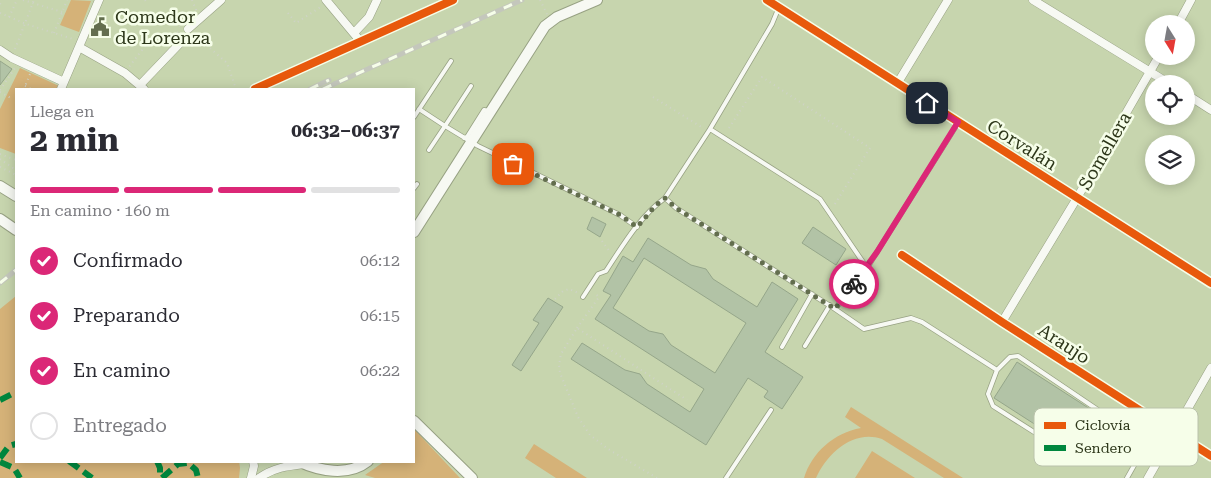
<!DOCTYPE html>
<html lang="es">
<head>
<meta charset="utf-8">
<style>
  :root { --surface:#fff; --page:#f2f2f3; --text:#2b2b33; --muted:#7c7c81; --line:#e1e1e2; --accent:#db2777 }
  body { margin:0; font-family:"Roboto Serif",serif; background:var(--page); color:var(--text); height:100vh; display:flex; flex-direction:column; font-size:19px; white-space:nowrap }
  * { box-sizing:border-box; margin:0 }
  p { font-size:16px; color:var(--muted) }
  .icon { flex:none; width:28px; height:28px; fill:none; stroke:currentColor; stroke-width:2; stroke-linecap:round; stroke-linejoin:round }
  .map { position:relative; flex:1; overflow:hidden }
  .side { position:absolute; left:15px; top:88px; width:400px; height:375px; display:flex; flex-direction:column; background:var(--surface); border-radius:0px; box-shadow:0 2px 12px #0003 }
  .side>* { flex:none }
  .needle { width:32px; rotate:169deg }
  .buttons { position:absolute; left:1145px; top:15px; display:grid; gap:10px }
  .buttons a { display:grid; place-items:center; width:50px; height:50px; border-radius:50%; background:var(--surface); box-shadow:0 2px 12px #0003; font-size:25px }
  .pin { position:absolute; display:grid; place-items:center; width:42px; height:42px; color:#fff; margin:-21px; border-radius:10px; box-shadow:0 2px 8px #0006 }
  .courier { position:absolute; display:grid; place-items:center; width:50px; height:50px; margin:-25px; border:4px solid #db2777; border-radius:50%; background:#fff; color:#222; box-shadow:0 1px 6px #0007 }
  .head em { font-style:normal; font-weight:700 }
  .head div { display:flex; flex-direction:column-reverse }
  .head { display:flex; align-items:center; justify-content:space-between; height:85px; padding:0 15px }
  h1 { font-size:32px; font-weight:700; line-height:38px }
  .bar { display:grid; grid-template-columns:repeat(4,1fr); gap:8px 5px; align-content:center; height:60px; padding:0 15px }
  .bar i { height:6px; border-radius:4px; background:var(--line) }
  .bar .selected { background:var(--accent) }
  .bar p { grid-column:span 4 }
  ol { padding:0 15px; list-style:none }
  li { display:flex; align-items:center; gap:15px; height:55px }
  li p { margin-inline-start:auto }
  li .icon { padding:5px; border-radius:50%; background:var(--accent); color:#fff; stroke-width:4 }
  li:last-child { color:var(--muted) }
  li i { width:28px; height:28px; border:2px solid var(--line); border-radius:50% }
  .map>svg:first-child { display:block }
  .green { fill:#d5b278 }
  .building { fill:#b2c3a6; stroke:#95a68a; fill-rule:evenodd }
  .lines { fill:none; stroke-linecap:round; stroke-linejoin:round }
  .service-casing { stroke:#97a183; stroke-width:5.5 }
  .minor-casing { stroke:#97a183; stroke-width:9 }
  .secondary-casing { stroke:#97a183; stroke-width:12 }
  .path { stroke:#cfd3c7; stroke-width:2; stroke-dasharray:1 4; stroke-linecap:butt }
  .service { stroke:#f7f9f3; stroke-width:4 }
  .minor { stroke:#f7f9f3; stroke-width:8 }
  .secondary { stroke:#f7f9f3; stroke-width:10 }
  .rail-casing { stroke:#c4c7bc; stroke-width:5 }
  .rail { stroke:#f6fee9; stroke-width:3; stroke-dasharray:9; stroke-linecap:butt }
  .quiet { stroke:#00873e; stroke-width:6; stroke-dasharray:12 6; stroke-linecap:butt }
  .cycleway-casing { stroke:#f6fee9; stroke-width:11 }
  .cycleway { stroke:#e8590c; stroke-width:8 }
  .done { stroke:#636e4e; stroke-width:5; stroke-dasharray:0 9 }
  .route { stroke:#db2777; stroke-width:6 }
  .labels { text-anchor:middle; stroke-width:5; stroke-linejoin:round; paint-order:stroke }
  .poi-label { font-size:18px; fill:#2d371a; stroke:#f6fee9; text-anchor:start }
  .street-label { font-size:18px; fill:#2d371a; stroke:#f6fee9 }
  .key { fill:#f6fee9; stroke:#bac2ab; stroke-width:1 }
  .key-label { font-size:14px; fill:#2d371a }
</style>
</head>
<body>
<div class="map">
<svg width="1211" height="478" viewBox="0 0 1211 478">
  <rect width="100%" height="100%" fill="#c7d5ae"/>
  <path class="green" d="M71,0l20,1 -12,31 -19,-7z
    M20,68l39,18 -1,3h-42v65l-16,-6v-39z
    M16,296v165h223l1,7 -1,10h-239v-169z
    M851,407l112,71h-19l-62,-39c-28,-10 -55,14 -66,39h-12c8,-26 30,-45 57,-50l-16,-11z
    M414,429l46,49h-85l-10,-3 20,-14h29z
    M534,444l53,34h-31l-31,-20z
    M872,451l43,27h-60z"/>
  <path class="building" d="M0,61l12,8 -12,16z
    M592,217l14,7 -6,13 -13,-8z
    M813,227l33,22 -10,16 -34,-22z
    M648,238l43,27 15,4 7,10 44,28 15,-25 26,17 -33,53 38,25 -21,32 -18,-12 4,-6 -20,-13 -42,67 -135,-86 11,-16 43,27 15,4 7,10 43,28 14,-23 -109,-70 16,-24 -8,-4 20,-35 10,6zM644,258l102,65 -31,50 -44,-28 -8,-11 -14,-3 -36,-23z
    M548,298l15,9 -42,64 -9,-6 27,-42 -6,-3z
    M1017,362l73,47 -23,36 -73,-47z"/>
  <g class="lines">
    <g class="service-casing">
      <path id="service" d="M779,7l-7,17 -62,105 110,70 47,69 -32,41
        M471,86l-26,40 33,20 142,69 17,12
        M419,109l26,17 -16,24
        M414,117l37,-56
        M464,138l3,-1 17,-27 6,1
        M414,188l3,-4
        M665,198l45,-69
        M867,268l91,-145
        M583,297l15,-23 8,-3c17,-26 34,-55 59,-73l11,10 159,101 29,20 47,-11 11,4 75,48 -9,24 5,12 74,47 10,-8 21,-35 -80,-54 -8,1 -13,13
        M805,346l25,-41
        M782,347l30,-53
        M1098,410l28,17 10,11 4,17 -13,23
        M726,478l45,-68"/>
    </g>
    <g class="minor-casing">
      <path id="minor" d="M326,0l35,42
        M767,0l444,283
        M1033,0l137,84
        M1178,24l13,-24
        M188,29l33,-29
        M354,33l15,-16 8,-17
        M79,47l46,26 19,16
        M0,50l12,8 52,24
        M897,84l51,-84
        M140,85l44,-46
        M61,89l38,-89
        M255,89l198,-89
        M1186,94l25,16
        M902,255l100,67 209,134
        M1002,322l75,-124 82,-142
        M251,478l3,-12 -1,-5
        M259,478c14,-10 28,-12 45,-14
        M1148,478l63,-110"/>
    </g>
    <g class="secondary-casing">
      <path id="secondary" d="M0,186l16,10
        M0,219l16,11
        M414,232l131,-206 12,-9 40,-17
        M414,421l58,57
        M298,461c21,10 50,16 70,0"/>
    </g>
    <path class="path" d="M23,0l39,12
      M145,0l1,1
      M192,0l5,12
      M540,0l7,14
      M0,4l2,-4
      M0,13l26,11 47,15
      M288,13l8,10 26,-17
      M9,17l8,-17
      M165,22l15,4
      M54,33l13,-33
      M195,35l32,28 9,26
      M125,41l4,-5 16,10 -16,21
      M145,46l34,-14
      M15,49l19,-49
      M25,86l6,3
      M24,89l6,-15
      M0,90l15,-22
      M0,92l11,6
      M653,97l50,31
      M729,128l33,-51 108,71 -37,59
      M0,154l16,6
      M0,159l16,11
      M0,167l16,8
      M602,241l8,11
      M555,299l8,-8 6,-2 9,4
      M577,328l22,-31 -5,-4
      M657,478l-49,-29 -18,-14 -12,-18 -18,-44 -1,-8 2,-11 16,-26 110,72"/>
    <use href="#service" class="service"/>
    <use href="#minor" class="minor"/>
    <use href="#secondary" class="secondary"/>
    <g class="rail-casing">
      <path id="rail" d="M310,89l19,-9
        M323,89l199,-89
        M0,283l16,-13"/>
    </g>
    <use href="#rail" class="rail"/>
    <path class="quiet" d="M0,400l16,-8
      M0,458l9,-12 7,-2
      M69,461l23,17
      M157,461l3,7v10
      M0,462l14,6 6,10
      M162,478l16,-14 10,-1 8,7 2,8"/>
    <g class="cycleway-casing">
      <path id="cycleway" d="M767,0l444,283
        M255,89l198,-89
        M902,255l100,67 209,134"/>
    </g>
    <use href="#cycleway" class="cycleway"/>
  </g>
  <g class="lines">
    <path class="done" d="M513,164l107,51 17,12 19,-22 9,-7 11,10 159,101 19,-25"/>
    <path class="route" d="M854,284l23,-32 81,-130 -31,-19"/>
  </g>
  <defs>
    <g id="civic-bare" transform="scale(1.5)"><path d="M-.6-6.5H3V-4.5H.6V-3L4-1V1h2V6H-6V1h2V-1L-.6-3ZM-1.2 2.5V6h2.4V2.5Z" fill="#636e4e" stroke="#f6fee9" stroke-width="2.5" paint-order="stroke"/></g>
  </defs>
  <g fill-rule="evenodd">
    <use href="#civic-bare" x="100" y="27"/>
  </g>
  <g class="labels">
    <g class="poi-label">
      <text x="115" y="23">Comedor<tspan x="115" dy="21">de Lorenza</tspan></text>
    </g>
    <g class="street-label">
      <text transform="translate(1022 145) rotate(32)" y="6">Corvalán</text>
      <text transform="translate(1105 151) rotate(-60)" y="6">Somellera</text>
      <text transform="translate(1064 344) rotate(33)" y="6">Araujo</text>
    </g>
  </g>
  <rect x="1034" y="408" width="164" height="58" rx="8" class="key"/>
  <rect x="1044" y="422" width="22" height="7" fill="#e8590c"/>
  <rect x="1044" y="445" width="22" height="6" fill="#00873e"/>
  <g class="key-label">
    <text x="1075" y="430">Ciclovía</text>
    <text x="1075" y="453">Sendero</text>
  </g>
</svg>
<div class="buttons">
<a><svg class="needle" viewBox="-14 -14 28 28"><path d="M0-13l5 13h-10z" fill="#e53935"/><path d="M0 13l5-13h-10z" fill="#7c7c81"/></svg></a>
<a><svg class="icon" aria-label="locate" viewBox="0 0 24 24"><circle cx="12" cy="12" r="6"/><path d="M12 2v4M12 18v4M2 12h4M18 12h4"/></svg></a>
<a><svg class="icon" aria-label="layers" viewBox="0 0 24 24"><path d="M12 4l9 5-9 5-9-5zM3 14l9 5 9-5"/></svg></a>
</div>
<div class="pin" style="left:513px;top:164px;background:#ea580c"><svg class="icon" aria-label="bag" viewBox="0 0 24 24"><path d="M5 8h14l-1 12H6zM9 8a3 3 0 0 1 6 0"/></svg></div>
<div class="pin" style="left:927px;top:103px;background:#1f2937"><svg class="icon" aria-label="home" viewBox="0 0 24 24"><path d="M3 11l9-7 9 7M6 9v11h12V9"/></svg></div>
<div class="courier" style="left:854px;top:284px"><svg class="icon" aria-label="bike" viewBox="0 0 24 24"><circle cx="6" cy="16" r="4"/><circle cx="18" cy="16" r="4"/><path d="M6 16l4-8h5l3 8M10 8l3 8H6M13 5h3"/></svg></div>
<section class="side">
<div class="head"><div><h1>2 min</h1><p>Llega en</p></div><em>06:32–06:37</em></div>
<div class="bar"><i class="selected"></i><i class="selected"></i><i class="selected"></i><i></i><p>En camino · 160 m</p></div>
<ol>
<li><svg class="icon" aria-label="check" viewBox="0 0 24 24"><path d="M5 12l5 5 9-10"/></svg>Confirmado<p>06:12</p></li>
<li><svg class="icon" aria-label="check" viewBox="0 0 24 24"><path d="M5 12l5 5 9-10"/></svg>Preparando<p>06:15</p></li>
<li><svg class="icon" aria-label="check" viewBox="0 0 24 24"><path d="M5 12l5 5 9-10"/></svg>En camino<p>06:22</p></li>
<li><i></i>Entregado</li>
</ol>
</section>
</div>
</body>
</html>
